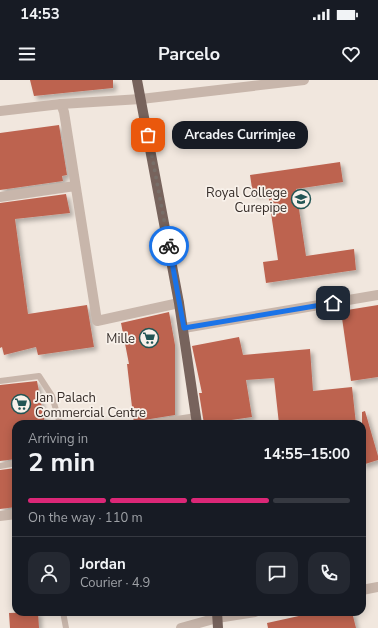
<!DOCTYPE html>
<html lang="en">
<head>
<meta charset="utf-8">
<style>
  :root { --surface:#171b24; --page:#242831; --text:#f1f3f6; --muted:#9ea1a6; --line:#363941; --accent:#db2777 }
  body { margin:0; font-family:"Nunito Sans",sans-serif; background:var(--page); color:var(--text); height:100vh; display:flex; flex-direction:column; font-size:15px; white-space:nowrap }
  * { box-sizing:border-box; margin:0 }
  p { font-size:13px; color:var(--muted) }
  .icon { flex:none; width:22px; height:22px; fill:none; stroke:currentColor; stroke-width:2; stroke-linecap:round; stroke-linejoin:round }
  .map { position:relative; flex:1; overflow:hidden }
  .panel { position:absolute; left:12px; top:340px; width:354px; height:196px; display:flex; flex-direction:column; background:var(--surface); border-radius:12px; box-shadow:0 2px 10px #0003 }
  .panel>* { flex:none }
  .pin { position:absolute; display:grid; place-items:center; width:34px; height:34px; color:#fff; margin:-17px; border-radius:8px; box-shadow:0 2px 6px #0006 }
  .courier { position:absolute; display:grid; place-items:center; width:40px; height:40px; margin:-20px; border:3px solid #1a73e8; border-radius:50%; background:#fff; color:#222; box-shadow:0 1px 5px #0007 }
  .bubble { position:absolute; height:28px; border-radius:12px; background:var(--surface); box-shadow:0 2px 10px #0003; font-size:13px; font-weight:700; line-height:28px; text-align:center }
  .summary em { font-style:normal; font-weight:700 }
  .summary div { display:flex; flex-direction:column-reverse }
  .summary { display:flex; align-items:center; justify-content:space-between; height:68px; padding:0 16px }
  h1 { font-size:26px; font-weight:700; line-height:30px }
  .bar { display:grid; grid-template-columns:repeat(4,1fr); gap:6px 4px; align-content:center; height:48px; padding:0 16px }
  .bar i { height:5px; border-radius:3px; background:var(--line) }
  .bar .on { background:var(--accent) }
  .bar p { grid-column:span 4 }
  .line { display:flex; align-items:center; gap:10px; padding:0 16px; border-top:1px solid var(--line) }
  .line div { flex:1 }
  .round { display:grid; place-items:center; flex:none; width:42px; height:42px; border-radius:12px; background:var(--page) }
  .status { display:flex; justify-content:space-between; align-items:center; height:28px; padding:0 20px; background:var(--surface); direction:ltr }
  .status svg { height:11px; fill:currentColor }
  header { display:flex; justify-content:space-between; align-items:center; height:52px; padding:0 16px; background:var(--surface); font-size:18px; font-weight:700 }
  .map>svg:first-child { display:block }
  .building { fill:#bd6350; filter:url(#shadow) }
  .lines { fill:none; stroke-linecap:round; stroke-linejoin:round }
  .service { stroke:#c8b6ab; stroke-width:6 }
  .minor { stroke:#c8b6ab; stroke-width:10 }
  .tertiary { stroke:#c8b6ab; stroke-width:10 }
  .primary { stroke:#77635c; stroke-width:10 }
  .done { stroke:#776e68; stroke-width:4; stroke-dasharray:0 7.2 }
  .route { stroke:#1a73e8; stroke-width:5 }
  .labels { text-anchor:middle; stroke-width:3.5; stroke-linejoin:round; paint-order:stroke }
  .poi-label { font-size:13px; fill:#362d29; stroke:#f8f1ea; text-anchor:end }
</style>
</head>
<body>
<div class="status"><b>14:53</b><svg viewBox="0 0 49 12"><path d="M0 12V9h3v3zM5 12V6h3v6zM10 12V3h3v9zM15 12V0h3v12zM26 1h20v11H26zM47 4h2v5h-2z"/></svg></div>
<header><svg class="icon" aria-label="menu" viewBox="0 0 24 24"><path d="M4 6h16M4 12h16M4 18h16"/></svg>Parcelo<svg class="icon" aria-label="heart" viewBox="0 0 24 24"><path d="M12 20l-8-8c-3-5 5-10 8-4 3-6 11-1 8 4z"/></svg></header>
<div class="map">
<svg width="378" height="548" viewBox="0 0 378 548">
  <defs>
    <filter id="shadow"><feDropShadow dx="3.5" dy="3.5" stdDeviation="2" flood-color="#0004"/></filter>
  </defs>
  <rect width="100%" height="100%" fill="#f1e7de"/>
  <path class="building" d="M30,0h83v8l-79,8z
    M59,45l8,50 -5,1 1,5 -63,9v-57z
    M340,82l3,20 -47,7 10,67 48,-7 2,21 -90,13 -3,-21 15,-2 -10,-67 -15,2 -3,-20z
    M66,114l4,19 -55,6 13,95 59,-9 7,42 -56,8 -2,-8 -32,8 -2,-8 -2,1v-145z
    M378,225v72l-27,4 -10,-70z
    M169,232l6,33v70l-31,5 -2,1 -1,3h-7l-7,-60h2l-8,-41z
    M239,257l4,18 67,-6 3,42 39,-4 4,37h-77l-5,-46 -28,2 6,37 -48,7 -5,-31h3l-10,-47z
    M37,301l8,43h-29v35l-16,2v-76z
    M365,331l13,45v4l-16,5v-53z
    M16,388v39l-16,2v-39z
    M38,532l1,16h-29l-1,-15z
    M317,532h35l4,16h-88l-1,-5z"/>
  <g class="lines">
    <path class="service" d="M0,301l39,-5 13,20 8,28
      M145,344l51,-8
      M0,386l16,-3
      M63,532l3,16"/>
    <path class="minor" d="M61,24l3,8 33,209 82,-18
      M0,117l75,-11
      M184,248l194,-33
      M0,436l16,-2
      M362,510l16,-3
      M217,538l38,-6"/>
    <path class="tertiary" d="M0,31l61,-7 80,-5 163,-19
      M181,548l36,-10"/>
    <path class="primary" d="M137,0l42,223 18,121
      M217,532l1,16"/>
  </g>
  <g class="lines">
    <path class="done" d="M148,55l21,111"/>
    <path class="route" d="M169,166l15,82 149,-25"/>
  </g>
  <defs>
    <g id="university-ring" transform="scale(1)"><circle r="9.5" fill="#f8f1ea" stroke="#225554" stroke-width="1.5"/><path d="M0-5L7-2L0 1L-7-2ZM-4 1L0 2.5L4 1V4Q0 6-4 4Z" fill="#225554"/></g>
    <g id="supermarket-ring" transform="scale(1)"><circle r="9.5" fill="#f8f1ea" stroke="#225554" stroke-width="1.5"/><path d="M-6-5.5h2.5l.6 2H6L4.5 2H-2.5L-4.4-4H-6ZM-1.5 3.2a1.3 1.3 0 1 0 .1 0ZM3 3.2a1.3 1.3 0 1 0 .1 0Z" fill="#225554"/></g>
  </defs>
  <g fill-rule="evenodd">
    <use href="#university-ring" x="301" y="119"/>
    <use href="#supermarket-ring" x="149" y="258"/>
    <use href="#supermarket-ring" x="21" y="324"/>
  </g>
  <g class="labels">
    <g class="poi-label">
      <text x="287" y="117">Royal College<tspan x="287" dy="15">Curepipe</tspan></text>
      <text x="135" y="263">Mille</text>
      <text x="35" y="322" text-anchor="start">Jan Palach<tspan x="35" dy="15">Commercial Centre</tspan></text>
    </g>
  </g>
</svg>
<div class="pin" style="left:148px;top:55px;background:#ea580c"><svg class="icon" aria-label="bag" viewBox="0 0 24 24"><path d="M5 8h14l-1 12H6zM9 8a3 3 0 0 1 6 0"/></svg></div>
<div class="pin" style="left:333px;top:223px;background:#1f2937"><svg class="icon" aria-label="home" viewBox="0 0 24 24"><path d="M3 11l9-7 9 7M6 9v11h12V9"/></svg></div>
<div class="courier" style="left:169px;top:166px"><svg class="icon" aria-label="bike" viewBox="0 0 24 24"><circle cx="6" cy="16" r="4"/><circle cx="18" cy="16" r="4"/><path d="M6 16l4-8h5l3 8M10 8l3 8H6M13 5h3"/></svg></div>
<div class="bubble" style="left:172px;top:41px;width:136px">Arcades Currimjee</div>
<section class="panel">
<div class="summary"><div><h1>2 min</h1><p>Arriving in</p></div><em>14:55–15:00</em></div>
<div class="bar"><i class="on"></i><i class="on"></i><i class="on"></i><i></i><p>On the way · 110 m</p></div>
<div class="line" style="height:72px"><a class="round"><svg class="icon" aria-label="person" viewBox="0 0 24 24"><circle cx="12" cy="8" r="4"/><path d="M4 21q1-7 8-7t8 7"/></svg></a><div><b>Jordan</b><p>Courier · 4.9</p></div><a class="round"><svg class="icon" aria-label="chat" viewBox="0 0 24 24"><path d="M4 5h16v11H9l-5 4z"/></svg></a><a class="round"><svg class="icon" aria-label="phone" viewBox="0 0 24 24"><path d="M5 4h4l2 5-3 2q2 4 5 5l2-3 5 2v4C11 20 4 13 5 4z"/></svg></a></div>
</section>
</div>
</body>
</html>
